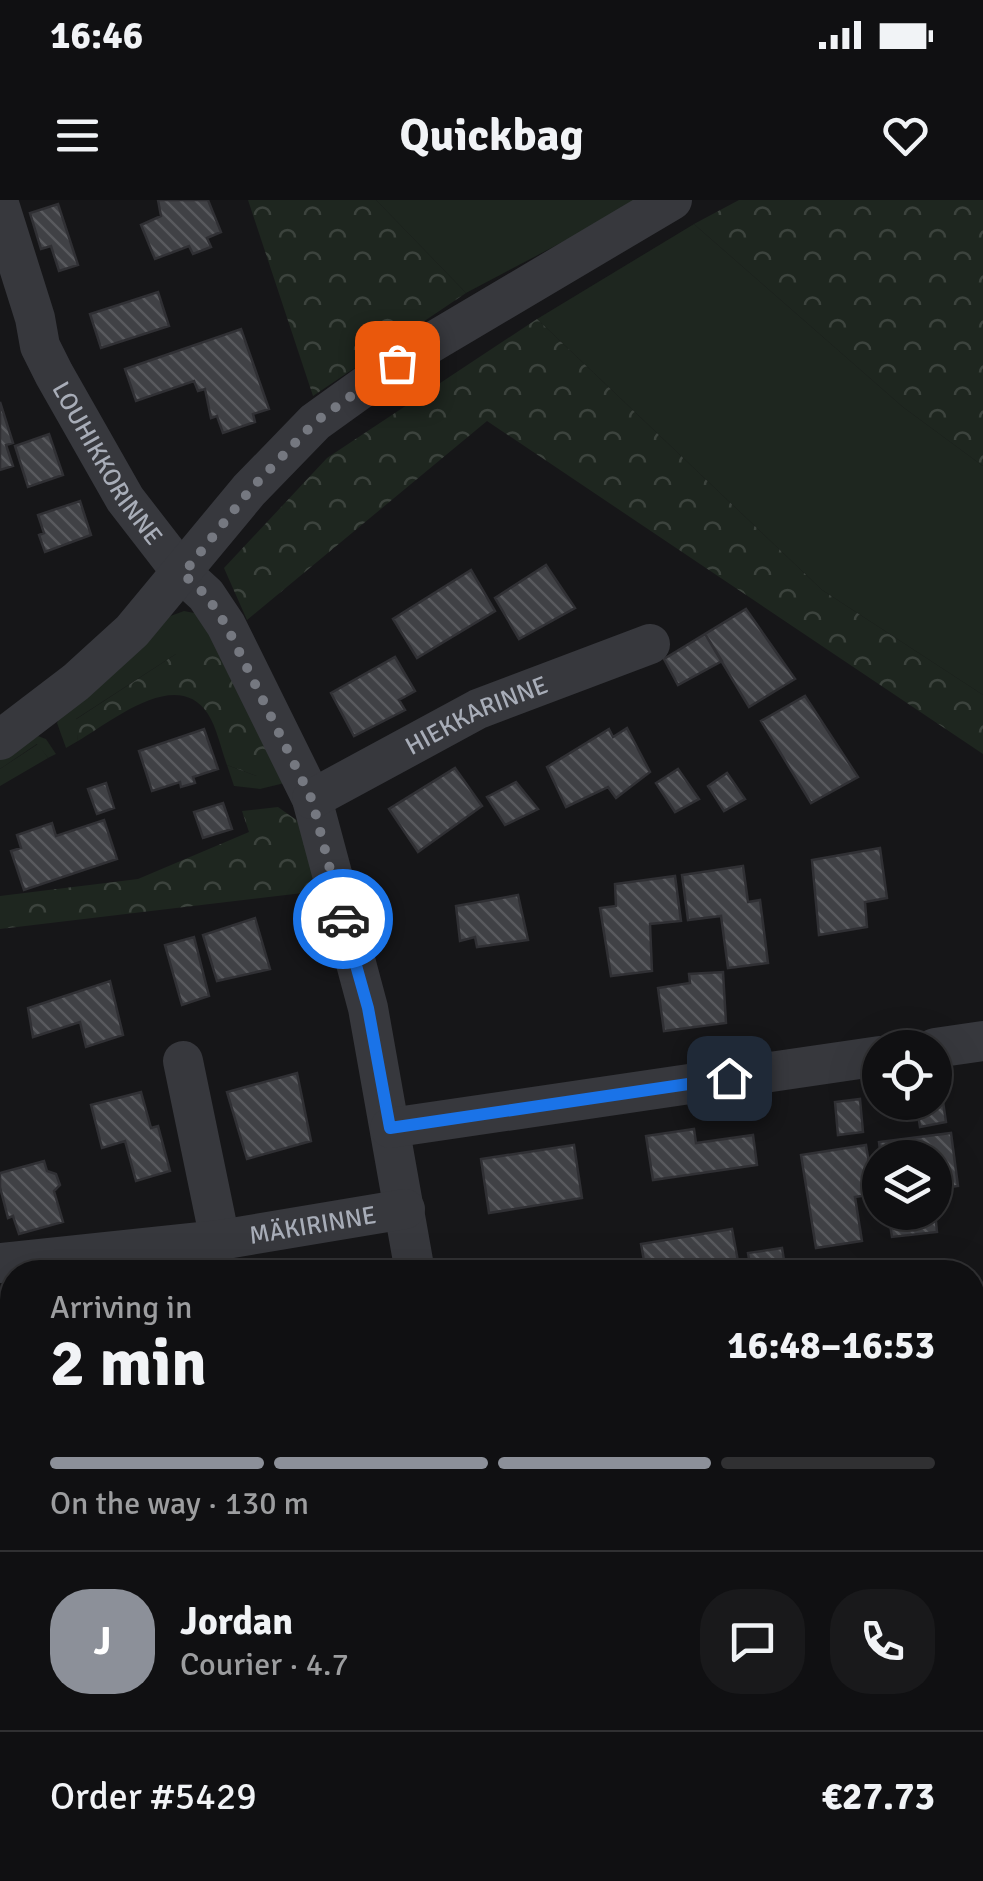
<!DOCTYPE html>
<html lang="en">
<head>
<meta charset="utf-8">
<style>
  :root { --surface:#101012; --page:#19191b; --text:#f1f3f6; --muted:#9c9d9f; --line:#303032; --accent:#8c9099 }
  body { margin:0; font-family:Signika,sans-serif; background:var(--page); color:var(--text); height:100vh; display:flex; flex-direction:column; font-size:38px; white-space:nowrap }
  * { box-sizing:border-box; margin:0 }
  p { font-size:32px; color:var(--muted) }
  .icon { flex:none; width:55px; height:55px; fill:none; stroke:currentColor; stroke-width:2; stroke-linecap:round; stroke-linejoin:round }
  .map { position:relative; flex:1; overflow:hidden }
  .sheet { position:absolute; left:0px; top:1060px; width:985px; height:622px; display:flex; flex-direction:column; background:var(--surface); border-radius:40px 40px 0 0; box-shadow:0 10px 40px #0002,0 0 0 2px var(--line) }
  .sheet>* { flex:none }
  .buttons { position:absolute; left:862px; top:830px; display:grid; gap:20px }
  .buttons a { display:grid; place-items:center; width:90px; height:90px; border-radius:50%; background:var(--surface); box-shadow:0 10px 40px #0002,0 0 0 2px var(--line); font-size:50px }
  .pin { position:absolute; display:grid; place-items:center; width:85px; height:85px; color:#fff; margin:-42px; border-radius:20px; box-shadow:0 5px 15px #0006 }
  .courier { position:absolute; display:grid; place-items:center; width:100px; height:100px; margin:-50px; border:8px solid #1a73e8; border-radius:50%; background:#fff; color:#222; box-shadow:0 2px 12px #0007 }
  .overview em { font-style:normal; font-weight:800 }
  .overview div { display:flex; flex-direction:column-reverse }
  .overview { display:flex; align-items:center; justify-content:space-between; height:170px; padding:0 50px }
  h1 { font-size:65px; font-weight:800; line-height:75px }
  .bar { display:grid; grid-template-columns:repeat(4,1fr); gap:15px 10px; align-content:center; height:120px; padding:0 50px }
  .bar i { height:12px; border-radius:8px; background:var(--line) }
  .bar .current { background:var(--accent) }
  .bar p { grid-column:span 4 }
  .line { display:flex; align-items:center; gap:25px; padding:0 50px; border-top:2px solid var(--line) }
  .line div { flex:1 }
  .round { display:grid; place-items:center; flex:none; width:105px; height:105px; border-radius:40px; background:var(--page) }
  .status { display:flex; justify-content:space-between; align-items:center; height:70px; padding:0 50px; background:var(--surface); direction:ltr }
  .status svg { height:28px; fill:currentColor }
  header { display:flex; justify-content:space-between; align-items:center; height:130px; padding:0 50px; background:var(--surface); font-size:45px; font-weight:800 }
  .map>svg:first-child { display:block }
  .green { fill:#1e261f }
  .forest { fill:url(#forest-crowns) }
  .building { fill:url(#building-back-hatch); stroke:#303034; stroke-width:2.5 }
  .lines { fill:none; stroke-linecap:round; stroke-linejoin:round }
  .minor { stroke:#37383d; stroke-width:40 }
  .done { stroke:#757880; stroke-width:10; stroke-dasharray:0 18 }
  .route { stroke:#1a73e8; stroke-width:12 }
  .labels { text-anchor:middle; stroke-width:9; stroke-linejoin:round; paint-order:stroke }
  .street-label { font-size:25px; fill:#a8adb8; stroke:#111113 }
</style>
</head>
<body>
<div class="status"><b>16:46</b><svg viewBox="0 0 49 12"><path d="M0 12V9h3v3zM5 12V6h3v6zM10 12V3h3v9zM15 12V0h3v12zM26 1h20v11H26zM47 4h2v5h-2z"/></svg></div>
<header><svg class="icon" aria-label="menu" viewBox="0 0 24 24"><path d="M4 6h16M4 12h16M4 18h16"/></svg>Quickbag<svg class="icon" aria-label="heart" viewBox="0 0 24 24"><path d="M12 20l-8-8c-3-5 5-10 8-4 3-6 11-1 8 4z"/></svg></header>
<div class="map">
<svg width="983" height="1681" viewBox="0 0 983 1681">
  <defs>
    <pattern id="forest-crowns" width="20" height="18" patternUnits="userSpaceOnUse" patternTransform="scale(2.5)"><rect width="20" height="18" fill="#1e261f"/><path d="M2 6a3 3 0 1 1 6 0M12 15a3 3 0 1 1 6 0" fill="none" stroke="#3c433d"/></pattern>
    <pattern id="building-back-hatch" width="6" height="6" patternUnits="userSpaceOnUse" patternTransform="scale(2.5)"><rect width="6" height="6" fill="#404145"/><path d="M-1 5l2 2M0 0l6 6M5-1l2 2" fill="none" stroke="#595a5e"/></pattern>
  </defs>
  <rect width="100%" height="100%" fill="#161618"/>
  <path class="green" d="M376,0h266l-176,93z
    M694,24l209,183 80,59v229l-161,-105 -285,-271z
    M184,411l21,4 84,167 -29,7 -26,-3 -7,-21 30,11 -81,-122 -100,65 2,22 -12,7 -9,-25 3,-7 105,-98z
    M38,536l8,3 10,15 -8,4 -11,-14 -37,25v-10z"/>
  <path class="forest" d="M248,0h128l90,93 -153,103z
    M739,0h244v266l-80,-59 -209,-183z
    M537,119l285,271 161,105v59l-496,-333 -240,199 -23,-52 103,-110z
    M211,448l16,18 51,101 -21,9 -30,-11c-6,-16 -10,-37 -19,-51 -31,-48 -97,8 -130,27l-3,-21 101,-66z
    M38,544l10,14 -48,28v-17z
    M278,607l24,17 26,66 -328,39v-33l138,-17 111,-47 -7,-21z
    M983,1421v260h-509l8,-11h490v-239z"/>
  <path class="building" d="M158,0h50l13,32 -14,6 4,9 -18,7 -4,-8 -34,13 -14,-34 20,-9z
    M58,4l20,61 -19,6 -8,-25 -10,3 -11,-36z
    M158,92l11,34 -68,22 -11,-34z
    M241,129l28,80 -16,5 2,8 -32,11 -6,-17 -6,2 -6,-29 -7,2 -4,-10 -58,20 -11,-32z
    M0,202l13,41 -7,2 7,21 -13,4z
    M49,234l14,41 -35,12 -13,-41z
    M80,301l11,34 -46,17 -6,-17 5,-2 -6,-18z
    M546,365l29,43 -56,31 -24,-41z
    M471,370l24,41 -78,47 -24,-39z
    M746,409l49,70 -46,28 -44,-73z
    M705,434l17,27 -44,24 -14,-26z
    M395,457l20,34 -16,9 6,10 -51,26 -23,-43z
    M805,496l53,81 -47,26 -50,-82z
    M627,528l23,44 -34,26 -8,-11 -42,20 -19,-40 62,-38 4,8z
    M204,529l14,40 -25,8 2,6 -14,4 -1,-5 -28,9 -13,-40z
    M455,568l27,38 -64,46 -29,-43z
    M678,569l21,30 -24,13 -19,-29z
    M727,573l18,26 -21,12 -16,-25z
    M516,582l22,27 -33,16 -18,-28z
    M106,583l8,25 -17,6 -9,-25z
    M223,603l9,26 -29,9 -9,-26z
    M104,620l13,39 -93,31 -13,-39 10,-3 -4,-13 35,-12 4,13z
    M880,648l7,50 -22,4 2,25 -48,8 -7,-75z
    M743,666l5,36 12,-2 8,63 -40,5 -7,-52 -33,4 -6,-45z
    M675,676l6,45 -31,3 2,47 -41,5 -11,-68 16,-2 -1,-22z
    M518,695l10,45 -51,7 -2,-10 -15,4 -4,-35z
    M255,718l15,51 -53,12 -14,-46z
    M194,737l15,59 -27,9 -17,-60z
    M723,772l3,51 -62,8 -6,-43 32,-5 -1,-9z
    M110,781l13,54 -37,12 -6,-25 -47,15 -5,-29z
    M297,873l14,68 -64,18 -20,-67z
    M941,888l5,34 -26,5 -4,-25h19v-13z
    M141,892l10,36 7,-2 12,45 -34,10 -11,-40 -23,7 -11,-43z
    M860,899l3,33 -25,3 -3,-33z
    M694,929l2,14 57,-8 4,30 -104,15 -7,-44z
    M951,933l7,53 -23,3v-31h-54l-2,-16z
    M574,945l8,53 -93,15 -8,-54z
    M866,945l8,49 -19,3 7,44 -46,7 -15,-93z
    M44,961l3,10 9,3 4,11 -6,6 9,31 -44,12 -6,-18 -5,2 -8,-31v-14z
    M888,1012h47l2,20 -45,5z
    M732,1029l8,43h-94l-5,-28z
    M782,1048l4,24h-35l-3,-19z
    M983,1105v51l-11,2v-52z
    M12,1109v33l-12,1v-33z
    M12,1629v41h31l-5,11 -38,-16v-8z
    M61,1670h51l5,3 -5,8h-31z
    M172,1670h31l23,11h-60z"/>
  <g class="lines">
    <g class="minor">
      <path id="s1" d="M0,7l35,111 5,28 14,28 71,125 58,75 23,21 20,30 86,174 56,209 47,264"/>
      <path d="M0,540l76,-58 56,-51 117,-141 66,-68 82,-59 275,-163"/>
      <path id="s2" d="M312,599l166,-90 172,-65"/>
      <path d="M935,848l48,-7"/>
      <path d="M183,861l37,179"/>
      <path d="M390,928l490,-72"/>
      <path id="s3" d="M0,1063l220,-23 185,-31"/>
      <path d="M0,1388l12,51"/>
      <path d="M286,1670l6,11"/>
    </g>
  </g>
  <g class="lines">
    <path class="done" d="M343,719l-31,-119 -86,-175 -20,-30 -23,-21 67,-84 65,-68 82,-59"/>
    <path class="route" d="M343,719l25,89 22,120 339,-50"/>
  </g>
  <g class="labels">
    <g class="street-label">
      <text dy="9" stroke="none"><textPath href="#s1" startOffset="280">LOUHIKKORINNE</textPath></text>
      <text dy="9" stroke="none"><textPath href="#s2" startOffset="185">HIEKKARINNE</textPath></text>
      <text dy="9" stroke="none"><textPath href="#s3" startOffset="315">MÄKIRINNE</textPath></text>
    </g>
  </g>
</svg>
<div class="buttons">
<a><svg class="icon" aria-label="locate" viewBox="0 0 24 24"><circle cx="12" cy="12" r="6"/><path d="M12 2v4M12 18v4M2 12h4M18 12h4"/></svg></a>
<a><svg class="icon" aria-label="layers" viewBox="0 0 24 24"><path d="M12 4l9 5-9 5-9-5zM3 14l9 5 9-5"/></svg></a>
</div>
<div class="pin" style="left:397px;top:163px;background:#ea580c"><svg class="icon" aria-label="bag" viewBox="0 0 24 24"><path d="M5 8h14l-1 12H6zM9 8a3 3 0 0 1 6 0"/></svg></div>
<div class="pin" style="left:729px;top:878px;background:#1f2937"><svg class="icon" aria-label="home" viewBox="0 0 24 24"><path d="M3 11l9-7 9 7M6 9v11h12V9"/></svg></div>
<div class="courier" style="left:343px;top:719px"><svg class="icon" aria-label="car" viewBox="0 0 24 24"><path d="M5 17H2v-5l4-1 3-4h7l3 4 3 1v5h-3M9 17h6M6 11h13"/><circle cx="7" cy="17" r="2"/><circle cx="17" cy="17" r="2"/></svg></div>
<section class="sheet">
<div class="overview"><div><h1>2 min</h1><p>Arriving in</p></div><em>16:48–16:53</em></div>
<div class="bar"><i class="current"></i><i class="current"></i><i class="current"></i><i></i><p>On the way · 130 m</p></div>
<div class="line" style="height:180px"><b class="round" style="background:var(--accent);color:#fff">J</b><div><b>Jordan</b><p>Courier · 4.7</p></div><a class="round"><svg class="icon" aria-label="chat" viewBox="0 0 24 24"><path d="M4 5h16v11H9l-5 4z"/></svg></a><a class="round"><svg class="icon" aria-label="phone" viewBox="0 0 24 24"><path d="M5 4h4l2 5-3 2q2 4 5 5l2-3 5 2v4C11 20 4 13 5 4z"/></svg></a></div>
<div class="line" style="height:130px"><div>Order #5429</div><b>€27.73</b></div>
</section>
</div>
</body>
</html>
